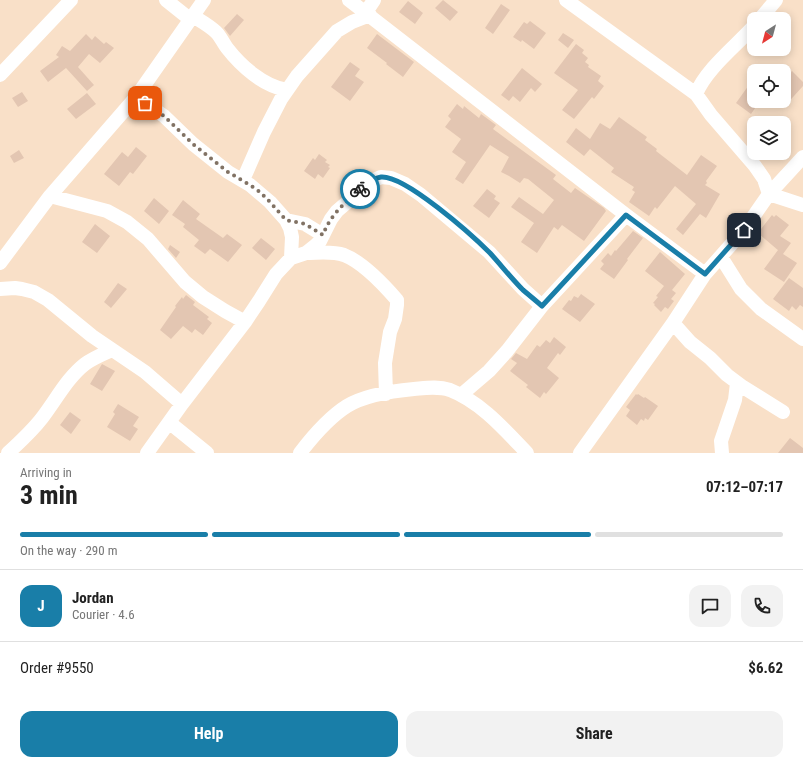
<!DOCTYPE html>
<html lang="en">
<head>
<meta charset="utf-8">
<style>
  :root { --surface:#fff; --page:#f2f2f2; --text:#222; --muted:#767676; --line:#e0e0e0; --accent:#197ea8 }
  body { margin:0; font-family:"Roboto Condensed",sans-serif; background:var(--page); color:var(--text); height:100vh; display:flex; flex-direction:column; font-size:15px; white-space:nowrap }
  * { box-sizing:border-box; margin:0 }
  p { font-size:13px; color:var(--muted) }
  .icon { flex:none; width:22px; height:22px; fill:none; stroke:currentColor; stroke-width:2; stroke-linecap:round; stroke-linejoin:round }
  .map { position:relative; height:453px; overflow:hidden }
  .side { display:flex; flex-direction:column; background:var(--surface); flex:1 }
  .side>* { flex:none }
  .needle { width:26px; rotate:216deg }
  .buttons { position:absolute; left:747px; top:12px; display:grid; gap:8px }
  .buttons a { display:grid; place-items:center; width:44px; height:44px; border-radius:8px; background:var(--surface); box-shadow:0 2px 10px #0003; font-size:20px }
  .pin { position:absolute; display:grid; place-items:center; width:34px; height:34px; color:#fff; margin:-17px; border-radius:8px; box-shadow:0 2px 6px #0006 }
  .courier { position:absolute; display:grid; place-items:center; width:40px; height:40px; margin:-20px; border:3px solid #197ea8; border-radius:50%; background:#fff; color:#222; box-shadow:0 1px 5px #0007 }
  .overview em { font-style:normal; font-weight:700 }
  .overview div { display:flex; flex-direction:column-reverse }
  .overview { display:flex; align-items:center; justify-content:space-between; height:68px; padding:0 20px }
  h1 { font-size:26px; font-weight:700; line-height:30px }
  .bar { display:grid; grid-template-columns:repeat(4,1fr); gap:6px 4px; align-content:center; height:48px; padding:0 20px }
  .bar i { height:5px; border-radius:3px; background:var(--line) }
  .bar .current { background:var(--accent) }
  .bar p { grid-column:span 4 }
  .line { display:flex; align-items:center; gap:10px; padding:0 20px; border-top:1px solid var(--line) }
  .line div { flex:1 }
  .round { display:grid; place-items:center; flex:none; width:42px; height:42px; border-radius:12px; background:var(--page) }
  .cta { display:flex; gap:8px; margin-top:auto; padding:8px 20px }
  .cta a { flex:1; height:46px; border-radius:12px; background:var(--accent); color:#fff; font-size:16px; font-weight:700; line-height:46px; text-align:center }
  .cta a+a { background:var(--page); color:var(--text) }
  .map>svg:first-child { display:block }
  .building { fill:#e3c6b2 }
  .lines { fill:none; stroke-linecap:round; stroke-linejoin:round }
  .minor { stroke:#fff; stroke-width:14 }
  .done { stroke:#817264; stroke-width:4; stroke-dasharray:0 7.2 }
  .route { stroke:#197ea8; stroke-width:5 }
</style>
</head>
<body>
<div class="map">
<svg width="803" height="453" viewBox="0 0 803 453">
  <rect width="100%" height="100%" fill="#f9e0c8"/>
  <path class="building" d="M443,0l15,12 -8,9 -15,-13z
    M408,1l15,12 -8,11 -16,-12z
    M501,4l9,6 -17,24 -8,-6z
    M237,14l7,6 -14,16 -6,-8z
    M530,21l16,12 -12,16 -12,-9 -1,2 -8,-5 11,-15 3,2z
    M563,33l11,7 -6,8 -10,-8z
    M86,34l6,6 3,-4 9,8 2,-2 8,6 -14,15 -11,-9 -11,13 16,18 -7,6 -21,-23 -18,14 -8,-11 19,-14 -3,-2 6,-9 8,5z
    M377,34l37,28 -11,15 -17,-13 1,-1 -20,-15z
    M576,44l8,6 -2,3 6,5 -3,4 4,3 -1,2 13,9 -3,5 6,5 -10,13 -2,-2 -18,22 -12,-9 16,-20 -24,-17z
    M350,62l10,7 -5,7 9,6 -14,19 -19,-14z
    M522,68l20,16 -7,8 -4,-4 -11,14 -7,-6 -4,5 -8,-6z
    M784,70l5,4 3,-3 11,11v4l-19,21z
    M754,78v23h6l-9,13 -15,-11z
    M22,92l6,9 -10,6 -6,-9z
    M87,93l9,11 -20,15 -9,-10z
    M457,104l6,5 1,-3 15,12 2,-4 15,11 -3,4 63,46 -3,4 18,14 4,-5 29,20 2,3 -22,30 -22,-16 -4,5 -4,-3 -17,26 -16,-11 13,-19 -23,-16 8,-10 24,17 11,-14 -26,-21 -4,-1 -4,5 -11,-7 -8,-4 8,-15 -19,-12 -27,39 -8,-5 11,-17 -14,-10 9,-13 -16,-12 6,-8 -3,-3z
    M619,117l28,20 -2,3 12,9 -1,2 31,24 14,-20 16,11 -11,15 1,2 -2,2 15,9 -14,24 -6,-4 -17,21 -7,-6 20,-25 -21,-18 -18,23 -2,-2 -6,9 -20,-14 6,-10 -3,-2 2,-3 -23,-15 3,-4 -24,-19 -6,7 -18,-14 10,-14 14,11 10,-16 10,6z
    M136,147l11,9 -14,18 -3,-2 -11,14 -15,-12 18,-22 6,5z
    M19,150l5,8 -10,5 -4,-7z
    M319,154l8,6 -2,2 5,3 -2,2 2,1 -7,10 -5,-4 -3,5 -11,-8 9,-13 2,2z
    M487,189l9,7 -2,3 6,4 -11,15 -16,-12z
    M154,198l15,13 -10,13 -15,-13z
    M183,200l17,14 -4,5 27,19 4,-4 15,11 -14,17 -18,-13 -5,5 -11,-8 5,-6 -16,-13 2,-3 -13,-9z
    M772,215l2,2 2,-2 13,10 -9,11 11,7 -8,11 14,9 -13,19 -20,-13 14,-19 1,1 -21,-18z
    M95,224l15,12 -13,17 -15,-11z
    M633,231l10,7 -16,21 1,1 -14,19 -14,-10 4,-5 -3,-3 7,-8 3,3 4,-6 1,1z
    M261,238l14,11 -9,11 -14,-12z
    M170,245l10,7 -4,6 -8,-9z
    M660,252l25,22 -13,16 4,3 -5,6 3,2 -6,8 -3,-2 -4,5 -7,-7 1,-1 -2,-1 5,-6 -2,-1 8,-10 -19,-15z
    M789,278l14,10v19l-3,-2 -4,5 -4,-4 -3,5 -16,-12z
    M118,283l9,6 -16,19 -7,-6z
    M581,294l14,10 -15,18 -18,-13 7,-9 2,1 3,-5 4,2z
    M186,295l9,7 -2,3 16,12 -2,2 5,4 -9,12 -8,-6 -3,4 -9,-7 -12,13 -11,-9 16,-23 -1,-1 7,-9 1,2z
    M554,337l12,10 -6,8 -2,-2 -11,15 12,10 -13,16 -2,-2 -4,6 -14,-11 2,-2 -18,-14 7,-8 -6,-4 5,-6 11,6 10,-14 3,2 6,-7 4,3z
    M102,364l13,7 -13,20 -12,-7z
    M636,394l1,1 1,-1 6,4 1,-1 13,9 -10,14 -3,-2 -1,3 -3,-2 -4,6 -11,-9 4,-6 -4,-3z
    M118,404l21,13 -6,9 5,3 -8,12 -23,-14 8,-13 -2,-2z
    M70,412l11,8 -10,14 -11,-9z
    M790,438l13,10v5h-25z"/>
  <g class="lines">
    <path class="minor" d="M166,0l25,20
      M349,0l277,215 79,59
      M566,0l130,94 15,21 44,51 9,13 5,15
      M366,12l8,-12
      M193,16c8,5 17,10 23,16 5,5 7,11 11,16 14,18 36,38 60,42
      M760,19l16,-19
      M0,75l71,-75
      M696,94c10,-25 40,-48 58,-68
      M136,97l28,19 29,28 35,28 22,13 20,17 16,18 4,8 2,9 -1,21
      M243,180l21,-48 17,-33 16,-23 40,-45 15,-9 18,-7
      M769,194l34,11
      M50,196l57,15 20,11 21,17 37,43 18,15 22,14 20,11
      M286,220l19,4 18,11
      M306,253c13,0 26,-2 38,2 18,7 40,30 53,45v5l-2,14 -5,13 -5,31 1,31
      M721,257l20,32 20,20 42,30
      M0,263l50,-67 86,-99 68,-97
      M0,289l15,-1 7,1 12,3 14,8 44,36 53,36 37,32
      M673,323l17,19 20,16 17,17 16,12 40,25
      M461,395l28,-24 18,-20 35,-45 84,-91
      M170,423l37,30
      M8,453c12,-11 24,-22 34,-35 14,-18 25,-40 43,-54 8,-6 18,-10 27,-14
      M147,453l35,-49 63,-82 14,-21 17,-27 15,-16 15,-5 10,-8 4,-4 11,-22 6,-8 35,-30 9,-4 10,1 14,6 16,11 68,57 34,37 19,17
      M300,453c13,-17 28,-35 47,-47 18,-11 46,-15 67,-17 12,-1 24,-3 36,1 31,12 55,40 77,63
      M580,453l93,-130 32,-49 39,-44 25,-36 34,-37
      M722,453l-1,-12 14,-41 2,-17"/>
  </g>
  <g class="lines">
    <path class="done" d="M145,103l19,13 29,28 35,28 22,13 10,7 10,10 16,18 19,4 18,11c7,-20 22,-32 37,-46"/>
    <path class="route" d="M360,189c6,-5 13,-11 21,-12 24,-2 91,58 109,76 11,12 21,25 33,37 6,5 12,10 19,16l84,-91 79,59 39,-44"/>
  </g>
</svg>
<div class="buttons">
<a><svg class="needle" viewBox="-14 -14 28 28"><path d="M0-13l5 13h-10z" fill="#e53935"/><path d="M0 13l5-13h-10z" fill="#767676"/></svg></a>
<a><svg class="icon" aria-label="locate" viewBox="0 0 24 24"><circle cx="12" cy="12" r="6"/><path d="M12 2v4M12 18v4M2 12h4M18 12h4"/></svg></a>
<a><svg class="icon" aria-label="layers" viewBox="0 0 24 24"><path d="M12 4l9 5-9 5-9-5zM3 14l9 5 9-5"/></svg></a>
</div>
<div class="pin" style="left:145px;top:103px;background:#ea580c"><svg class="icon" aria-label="bag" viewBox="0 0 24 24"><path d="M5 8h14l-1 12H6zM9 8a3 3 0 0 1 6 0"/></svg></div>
<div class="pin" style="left:744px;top:230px;background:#1f2937"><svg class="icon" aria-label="home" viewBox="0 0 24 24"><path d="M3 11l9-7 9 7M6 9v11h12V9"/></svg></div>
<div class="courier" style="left:360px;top:189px"><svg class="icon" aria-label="bike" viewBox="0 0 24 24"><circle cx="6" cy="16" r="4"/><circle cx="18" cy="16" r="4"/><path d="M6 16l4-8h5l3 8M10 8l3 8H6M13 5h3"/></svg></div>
</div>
<section class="side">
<div class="overview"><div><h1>3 min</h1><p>Arriving in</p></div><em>07:12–07:17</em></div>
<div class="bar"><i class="current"></i><i class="current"></i><i class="current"></i><i></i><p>On the way · 290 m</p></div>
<div class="line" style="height:72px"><b class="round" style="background:var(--accent);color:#fff">J</b><div><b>Jordan</b><p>Courier · 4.6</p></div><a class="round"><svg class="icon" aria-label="chat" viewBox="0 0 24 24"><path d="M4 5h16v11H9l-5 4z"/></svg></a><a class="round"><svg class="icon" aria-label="phone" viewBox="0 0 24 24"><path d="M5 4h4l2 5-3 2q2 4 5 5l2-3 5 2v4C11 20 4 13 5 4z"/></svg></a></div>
<div class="line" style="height:52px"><div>Order #9550</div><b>$6.62</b></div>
<div class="cta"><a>Help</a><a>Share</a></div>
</section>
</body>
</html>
